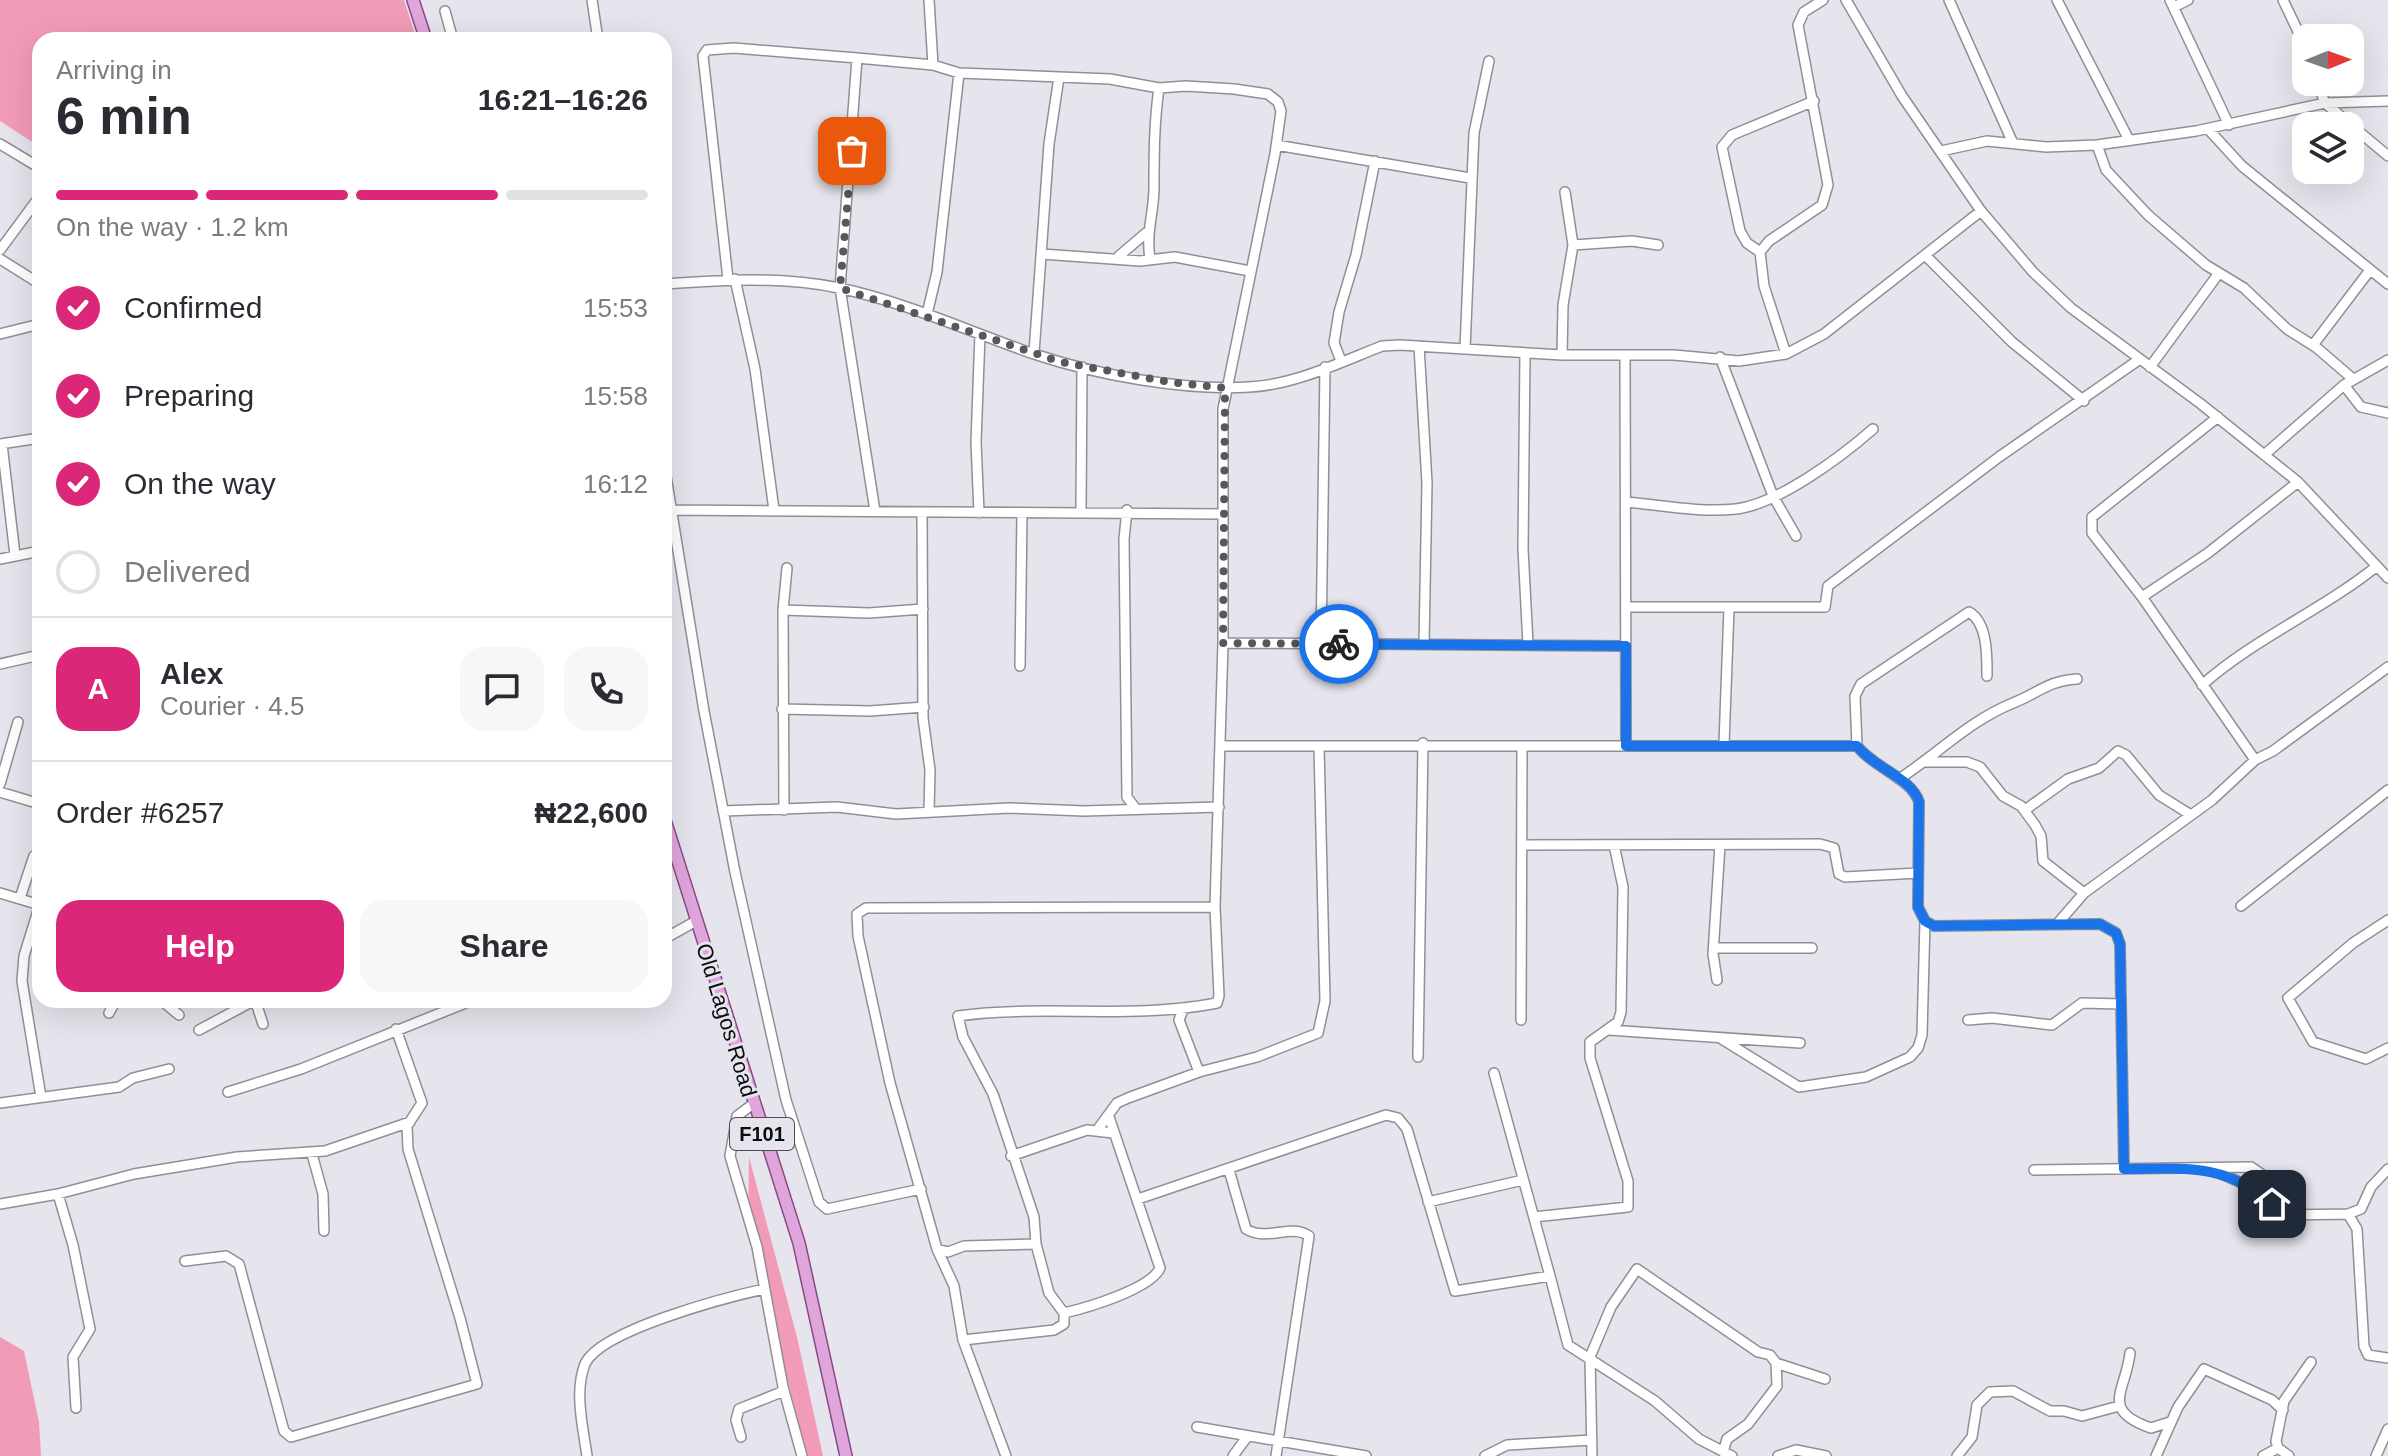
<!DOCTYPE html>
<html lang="en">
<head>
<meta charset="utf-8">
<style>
  :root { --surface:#fff; --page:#f7f7f7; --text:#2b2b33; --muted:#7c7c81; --line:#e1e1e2; --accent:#db2777 }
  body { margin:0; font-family:Arial,sans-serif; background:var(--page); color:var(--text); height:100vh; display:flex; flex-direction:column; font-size:30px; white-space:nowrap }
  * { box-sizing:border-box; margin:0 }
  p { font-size:26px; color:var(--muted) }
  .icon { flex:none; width:44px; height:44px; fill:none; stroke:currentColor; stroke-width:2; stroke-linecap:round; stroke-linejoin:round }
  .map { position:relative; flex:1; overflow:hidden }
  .panel { position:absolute; left:32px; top:32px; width:640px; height:976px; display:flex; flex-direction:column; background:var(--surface); border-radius:24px; box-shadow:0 8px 32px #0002 }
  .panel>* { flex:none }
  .needle { width:52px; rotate:89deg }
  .buttons { position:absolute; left:2292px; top:24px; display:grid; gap:16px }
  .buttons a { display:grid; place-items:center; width:72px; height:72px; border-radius:16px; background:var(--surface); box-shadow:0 8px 32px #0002; font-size:40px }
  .pin { position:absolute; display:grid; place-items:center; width:68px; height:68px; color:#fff; margin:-34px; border-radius:16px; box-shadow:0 4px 12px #0006 }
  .courier { position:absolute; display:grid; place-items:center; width:80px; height:80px; margin:-40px; border:6px solid #1a73e8; border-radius:50%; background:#fff; color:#222; box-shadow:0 2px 10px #0007 }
  .head em { font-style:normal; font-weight:700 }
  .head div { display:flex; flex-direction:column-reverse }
  .head { display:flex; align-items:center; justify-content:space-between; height:136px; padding:0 24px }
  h1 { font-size:52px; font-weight:700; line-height:60px }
  .bar { display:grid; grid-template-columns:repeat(4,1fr); gap:12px 8px; align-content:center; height:96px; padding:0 24px }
  .bar i { height:10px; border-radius:6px; background:var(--line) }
  .bar .active { background:var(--accent) }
  .bar p { grid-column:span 4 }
  .line { display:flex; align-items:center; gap:20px; padding:0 24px; border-top:2px solid var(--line) }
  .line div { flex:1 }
  .round { display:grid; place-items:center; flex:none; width:84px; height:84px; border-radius:24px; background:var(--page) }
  ol { padding:0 24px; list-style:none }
  li { display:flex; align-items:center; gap:24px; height:88px }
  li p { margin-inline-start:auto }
  li .icon { padding:8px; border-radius:50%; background:var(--accent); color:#fff; stroke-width:4 }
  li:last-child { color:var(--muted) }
  li i { width:44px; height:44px; border:4px solid var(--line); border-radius:50% }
  .cta { display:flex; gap:16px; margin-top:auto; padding:16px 24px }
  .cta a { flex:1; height:92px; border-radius:24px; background:var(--accent); color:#fff; font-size:32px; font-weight:700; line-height:92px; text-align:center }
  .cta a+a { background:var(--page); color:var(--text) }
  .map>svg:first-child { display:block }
  .grass { fill:#f29bb9 }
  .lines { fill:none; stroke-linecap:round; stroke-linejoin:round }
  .minor-casing { stroke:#918f96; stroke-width:12 }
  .major-casing { stroke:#884985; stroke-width:14 }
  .minor { stroke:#fff; stroke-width:9 }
  .major { stroke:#e0a6dc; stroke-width:11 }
  .done { stroke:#58575c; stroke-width:8; stroke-dasharray:0 14.4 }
  .route { stroke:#1a73e8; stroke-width:10 }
  .labels { text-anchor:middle; stroke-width:6; stroke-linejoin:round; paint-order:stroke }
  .shield { fill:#e6e4ec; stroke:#4d4c51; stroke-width:2 }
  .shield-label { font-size:20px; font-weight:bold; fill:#0c0b0e }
  .street-label { font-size:22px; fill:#0c0b0e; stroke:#e6e4ec }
</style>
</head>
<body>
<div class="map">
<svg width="2388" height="1456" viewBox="0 0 2388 1456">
  <rect width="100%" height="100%" fill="#e6e4ec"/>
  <path class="grass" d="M0,0h404l13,40h-377v107l-40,-26z
    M749,1157l48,180 26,119h-16l-59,-228z
    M0,1337l24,14 15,71 2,34h-41z"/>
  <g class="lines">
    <g class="minor-casing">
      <path id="minor" d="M592,0l6,40
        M929,0l4,65
        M1846,0l56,96 79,115 52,61 38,36 130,96 97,78 90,96
        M1949,0l63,141
        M2057,0l72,140
        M2170,0l59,125
        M2283,0l23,48
        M2174,7l14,-7
        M445,11l8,29
        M857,58l-17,230 35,223
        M2317,82l8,21 63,53
        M2208,129l34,37 146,118
        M0,144l40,24
        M1276,145l194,33
        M2097,145l9,25 42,45 58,50 38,23 43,41 30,19 36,31
        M1941,151l46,-10 59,6 51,-2 99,-14 129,-28 63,-2
        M1573,245l59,-4 26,4
        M0,250l40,-54
        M1760,252l-13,-9 -7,-12 -18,-84 10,-12 82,-34
        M1042,254l98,7 35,-4 75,14
        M1119,256l27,-23
        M1926,256l86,86 72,59
        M0,259l40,25
        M1150,260c-4,-29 3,-43 4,-70 0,-35 0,-67 5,-102
        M728,279l-25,-223 4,-6 27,-2 123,10 76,7 26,8 151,6 49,9 27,-2 48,3 34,5 10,8 3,9 -6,43 -52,255v234l-8,264 4,89 -2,7c-86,17 -173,1 -259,13l5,21 30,57 41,123 2,27 13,49 15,20v11l-10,6 -91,10
        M735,279l20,90 19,141
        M664,284c59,-4 117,-8 175,4 67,14 131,44 195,66 63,21 150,37 215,33 45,-2 92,-25 133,-41l18,-1 162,10h112l65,6 47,-7 38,-20 157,-123
        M927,314l10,-42 22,-199
        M0,334l40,-10
        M2313,345l57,-75
        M1419,346l8,137 -3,161
        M1465,349l9,-216 15,-72
        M1034,353l15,-209 10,-67
        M1525,353l-2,196 5,95
        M1786,354l-22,-68 -4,-34 9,-11 53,-36 6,-20 -30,-160 6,-13 19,-12
        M1562,355l1,-50 10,-60 -8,-53
        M1625,356l1,390
        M1720,357l53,139 23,40
        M1341,361l-7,-18 5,-31 17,-57 19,-94
        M2150,367l69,-94
        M2344,385l17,22 27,6
        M2218,417l-126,100v16l50,64 113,163
        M0,444l40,-6
        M2,444l13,111
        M2264,455l80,-70 44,-25
        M664,464l40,247 31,161 51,228 33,102 8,7 94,-20
        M1626,502c35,3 74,11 110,7 42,-5 105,-52 137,-80
        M671,510l551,4
        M1127,510l-3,29 3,258 9,12
        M1081,511l1,-144
        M922,512l1,206 7,52 -1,41
        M979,513l-3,-71 4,-108
        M0,559l40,-8
        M2142,597l66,-44 90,-71
        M1626,607h199l3,-21 171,-129 141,-98
        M783,610l86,3 54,-4
        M1223,643l403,3
        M1321,644l4,-277
        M0,664l40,-9
        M1020,666l2,-153
        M1987,676c0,-19 1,-53 -18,-64l-108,72 -6,12 2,50c17,22 54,32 62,56l-1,105 7,14 9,5 166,-2 16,9 4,11 4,225
        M2202,685c53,-47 119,-74 175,-119
        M782,709l88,2 54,-4
        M1724,744l5,-136
        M1220,746h637
        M1925,762h42l13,5 23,29 18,10 14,19 6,11 2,25 41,32
        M1899,779c40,-26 70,-58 114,-76 26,-10 34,-22 64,-24
        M0,784l18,-62
        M0,792l40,12
        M784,810l-1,-200 4,-42
        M2025,810l43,-31 31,-11 19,-17 8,4 33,40 32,20
        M723,811l114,-4 59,7 113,-6 75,3 135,-4
        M1522,845l298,-1 14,4 5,26 6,3 73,-4
        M0,893l40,12
        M20,898l14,-42
        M40,904l-16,52 -2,25 19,116
        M2241,906l147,-116
        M2388,920l-35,23 -65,55 25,44 53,17 22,-11
        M2058,923l26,-30 128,-93 43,-40 18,-9 115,-84
        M664,939l32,-18
        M1714,948h98
        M1717,980l-4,-26 7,-109
        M161,1000l18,15
        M255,1000l8,24
        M1183,1010l-4,10 20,52
        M109,1013l7,-13
        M1521,1020l1,-274
        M1968,1020l24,-2 60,7 30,-22 39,1
        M199,1030l56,-30
        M1609,1030l191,13
        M1720,1038l79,49 67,-10 44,-20 8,-9 4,-13 3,-114
        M1418,1057l5,-314
        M1494,1073l56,203
        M228,1092l73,-23 172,-69
        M0,1103l119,-16 14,-9 36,-9
        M753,1104l-16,12 -7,40 27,91 26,140 19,69
        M760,1126l35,2
        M1098,1129l19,-26 11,-5 71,-26 58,-15 61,-24 7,-32 -6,-255
        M312,1154l11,40 1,37
        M1011,1156l76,-26 26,3
        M1229,1170l17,59c21,13 45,-6 63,7l-33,220
        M2034,1170l217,-3 13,9 8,28
        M2215,1171l38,17 27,27 68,-1 13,-5 10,-22 17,-18
        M58,1194l15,51 17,84 -17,28 3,51
        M1138,1199l248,-84 12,3 9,11 48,162 95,-15 18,69 87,56 44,38 33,17
        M1428,1202l95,-22
        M0,1204l58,-10 76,-20 103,-17 88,-6 85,-29
        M2348,1214l9,15 7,117 4,9 20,3
        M1534,1217l94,-10v-26l-38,-123v-16l28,-20 3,-10 2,-125 -9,-42
        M937,1249l11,3 16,-6 72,-2
        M185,1261l41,-5 13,8 45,167 7,6 186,-53 -17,-66 -52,-169 -1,-23 15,-23 -26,-74
        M1064,1313c22,-5 87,-24 96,-45l-51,-151
        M2130,1353c-4,38 -31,57 21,75l19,-6
        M1197,1427l169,29
        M741,1437l-5,-17 3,-11 45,-18
        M1723,1452l4,-13 21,-15 29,-38 -1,-23
        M587,1456c-4,-28 -13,-65 -2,-92 15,-34 143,-67 179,-75
        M1006,1456l-43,-116 -9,-54 -17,-37 -47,-166 -32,-147 -1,-22 9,-6 349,-1
        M1233,1456l14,-19
        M1485,1456l22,-11 85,-5
        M1592,1456l-2,-99 21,-50 26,-38 121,83 12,3 6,8 49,16
        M1778,1456l18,-6 30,6
        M1957,1456l15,-19 5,-32 13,-13 23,-1 37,20h14l18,5 37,-10
        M2156,1456l22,-49 26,-38 68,31 11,10
        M2263,1456l15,-8
        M2289,1456l-11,-8 -2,-7 8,-40 27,-39
        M2376,1456l12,-27"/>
    </g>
    <g class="major-casing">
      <path id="major" d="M413,0l13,40
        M664,817l135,426 47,213"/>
    </g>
    <use href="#minor" class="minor"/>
    <use href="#major" class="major"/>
  </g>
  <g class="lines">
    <path class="done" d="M852,151l-12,137 221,74 108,20 56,6 -2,255 116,1"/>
    <path class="route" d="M1339,644l287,2v100h231c17,22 55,32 62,56l-1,105 7,14 9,5 166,-2 16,9 4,11 4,225c60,0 100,-7 148,35"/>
  </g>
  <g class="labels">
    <rect class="shield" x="730" y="1118" width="64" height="32" rx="6"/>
    <g class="shield-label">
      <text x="762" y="1141">F101</text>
    </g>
    <g class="street-label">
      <text transform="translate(727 1020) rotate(73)" y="8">Old Lagos Road</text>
    </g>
  </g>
</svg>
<div class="buttons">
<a><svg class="needle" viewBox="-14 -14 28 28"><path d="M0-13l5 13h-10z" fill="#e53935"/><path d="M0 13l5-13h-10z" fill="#7c7c81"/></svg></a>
<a><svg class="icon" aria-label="layers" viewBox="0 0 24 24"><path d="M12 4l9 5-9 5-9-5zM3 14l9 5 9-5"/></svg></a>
</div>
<div class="pin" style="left:852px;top:151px;background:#ea580c"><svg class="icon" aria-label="bag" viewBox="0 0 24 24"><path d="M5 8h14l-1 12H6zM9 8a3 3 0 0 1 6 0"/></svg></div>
<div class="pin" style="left:2272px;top:1204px;background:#1f2937"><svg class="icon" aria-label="home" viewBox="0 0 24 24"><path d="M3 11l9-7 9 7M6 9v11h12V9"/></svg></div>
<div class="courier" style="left:1339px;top:644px"><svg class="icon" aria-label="bike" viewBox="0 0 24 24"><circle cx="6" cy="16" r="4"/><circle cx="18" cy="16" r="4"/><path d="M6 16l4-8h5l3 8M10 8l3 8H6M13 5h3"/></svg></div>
<section class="panel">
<div class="head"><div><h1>6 min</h1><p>Arriving in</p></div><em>16:21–16:26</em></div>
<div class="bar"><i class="active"></i><i class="active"></i><i class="active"></i><i></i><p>On the way · 1.2 km</p></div>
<ol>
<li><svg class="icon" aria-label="check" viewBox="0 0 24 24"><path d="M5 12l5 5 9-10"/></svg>Confirmed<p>15:53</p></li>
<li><svg class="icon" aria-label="check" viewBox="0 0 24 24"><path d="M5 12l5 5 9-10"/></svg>Preparing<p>15:58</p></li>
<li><svg class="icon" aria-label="check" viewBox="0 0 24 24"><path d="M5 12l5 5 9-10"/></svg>On the way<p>16:12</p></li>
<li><i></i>Delivered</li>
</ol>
<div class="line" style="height:144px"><b class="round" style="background:var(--accent);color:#fff">A</b><div><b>Alex</b><p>Courier · 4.5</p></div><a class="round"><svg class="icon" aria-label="chat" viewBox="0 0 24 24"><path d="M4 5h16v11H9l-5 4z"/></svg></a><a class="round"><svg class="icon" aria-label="phone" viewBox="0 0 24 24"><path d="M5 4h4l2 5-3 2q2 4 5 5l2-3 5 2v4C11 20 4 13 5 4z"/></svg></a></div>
<div class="line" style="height:104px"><div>Order #6257</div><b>₦22,600</b></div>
<div class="cta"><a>Help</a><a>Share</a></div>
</section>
</div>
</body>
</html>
